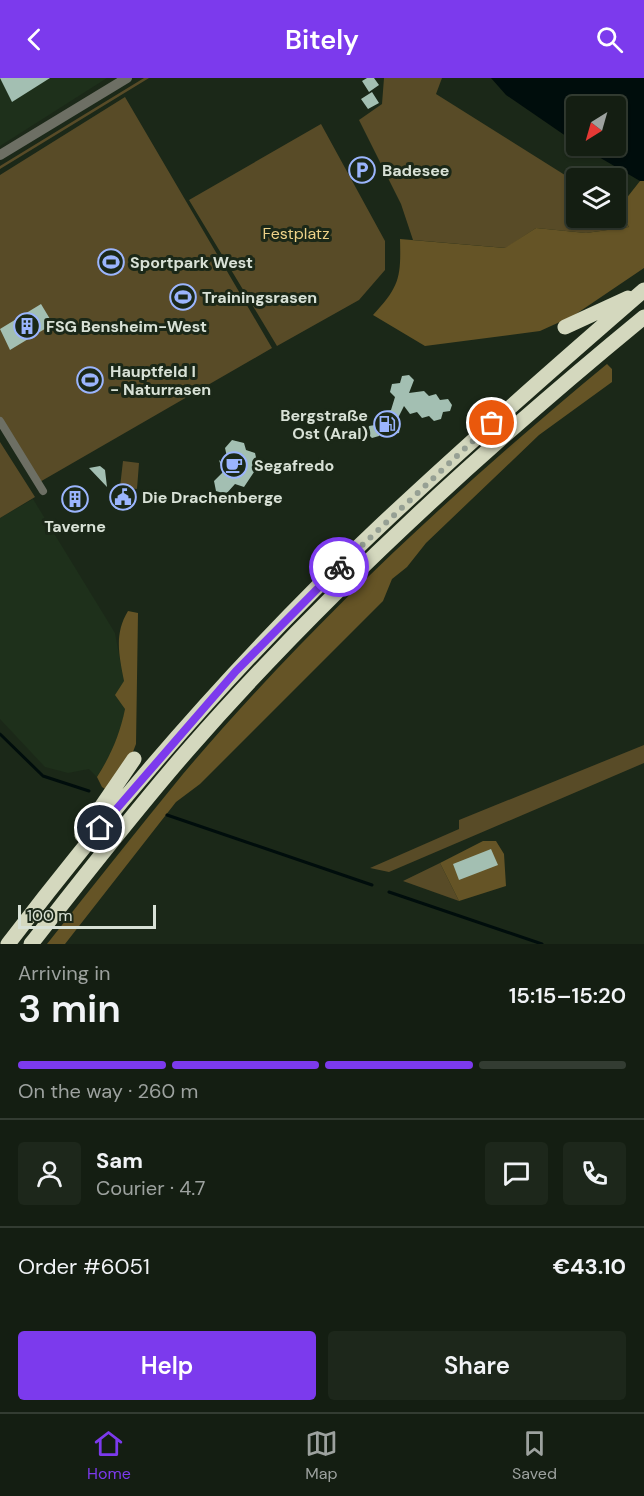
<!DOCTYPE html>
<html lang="en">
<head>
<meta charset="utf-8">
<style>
  :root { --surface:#141e12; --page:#1d271b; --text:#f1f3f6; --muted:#9da29f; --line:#333c32; --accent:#7c3aed }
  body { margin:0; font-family:"DM Sans",sans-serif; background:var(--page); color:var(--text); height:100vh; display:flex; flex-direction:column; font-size:22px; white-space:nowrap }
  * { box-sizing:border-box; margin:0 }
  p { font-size:20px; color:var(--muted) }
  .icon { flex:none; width:33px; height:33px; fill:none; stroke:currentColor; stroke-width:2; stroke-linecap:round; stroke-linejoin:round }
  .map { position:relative; height:866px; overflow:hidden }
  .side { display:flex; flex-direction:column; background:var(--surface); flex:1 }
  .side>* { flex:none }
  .needle { width:39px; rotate:217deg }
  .fabs { position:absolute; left:566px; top:18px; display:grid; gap:12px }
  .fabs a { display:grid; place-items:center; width:60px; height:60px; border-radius:6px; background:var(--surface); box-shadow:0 2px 4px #0004,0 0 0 2px var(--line); font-size:30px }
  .scale { position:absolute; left:18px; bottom:15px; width:138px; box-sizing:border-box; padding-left:6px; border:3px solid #d8e1d6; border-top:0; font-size:16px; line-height:21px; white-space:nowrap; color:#d8e1d6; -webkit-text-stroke:4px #1b2818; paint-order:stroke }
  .pin { position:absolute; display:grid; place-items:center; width:51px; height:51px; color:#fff; margin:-26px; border:3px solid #fff; border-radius:50%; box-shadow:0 2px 6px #0007 }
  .courier { position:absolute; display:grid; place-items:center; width:60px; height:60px; margin:-30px; border:4px solid #7c3aed; border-radius:50%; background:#fff; color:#222; box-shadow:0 2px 8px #0007 }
  .headline em { font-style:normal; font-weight:600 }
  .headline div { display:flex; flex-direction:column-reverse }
  .headline { display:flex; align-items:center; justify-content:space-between; height:102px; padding:0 18px }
  h1 { font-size:39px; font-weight:600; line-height:45px }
  .bar { display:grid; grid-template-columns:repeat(4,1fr); gap:9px 6px; align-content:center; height:72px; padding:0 18px }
  .bar i { height:8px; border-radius:4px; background:var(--line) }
  .bar .current { background:var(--accent) }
  .bar p { grid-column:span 4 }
  .line { display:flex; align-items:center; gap:15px; padding:0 18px; border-top:2px solid var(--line) }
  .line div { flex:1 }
  .round { display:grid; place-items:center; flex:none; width:63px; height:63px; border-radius:6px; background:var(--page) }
  .action { display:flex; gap:12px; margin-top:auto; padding:12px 18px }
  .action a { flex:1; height:69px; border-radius:6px; background:var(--accent); color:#fff; font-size:24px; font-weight:600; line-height:69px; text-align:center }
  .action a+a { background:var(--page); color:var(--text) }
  header { display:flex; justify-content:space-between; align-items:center; height:78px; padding:0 18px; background:var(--accent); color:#fff; font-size:27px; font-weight:600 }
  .tabs { display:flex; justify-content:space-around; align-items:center; height:84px; border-top:2px solid var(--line); background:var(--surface); font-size:16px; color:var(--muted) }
  .tabs a { display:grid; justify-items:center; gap:3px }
  .tabs .current { color:var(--accent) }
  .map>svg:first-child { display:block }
  .built { fill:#1e301b }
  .green { fill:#584b27 }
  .forest { fill:#655426 }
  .water { fill:#000d0c }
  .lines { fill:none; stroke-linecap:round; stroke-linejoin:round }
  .stream { stroke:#000d0c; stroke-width:3 }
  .building { fill:#a3bfb2 }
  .minor { stroke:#6d6f64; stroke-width:8 }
  .tertiary { stroke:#6d6f64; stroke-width:10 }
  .motorway { stroke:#d4d8be; stroke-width:15 }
  .done { stroke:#96a094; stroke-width:6; stroke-dasharray:0 10.8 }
  .route { stroke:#7c3aed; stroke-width:8 }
  .labels { text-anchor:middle; stroke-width:6; stroke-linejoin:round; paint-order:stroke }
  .poi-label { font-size:16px; font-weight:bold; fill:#d8e1d6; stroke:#1b2818; text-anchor:start }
  .park-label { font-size:16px; fill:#eed288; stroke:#1b2818 }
</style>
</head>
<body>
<header><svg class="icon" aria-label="back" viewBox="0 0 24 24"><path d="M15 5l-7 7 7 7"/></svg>Bitely<svg class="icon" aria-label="search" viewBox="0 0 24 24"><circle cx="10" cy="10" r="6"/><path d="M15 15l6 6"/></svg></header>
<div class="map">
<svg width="644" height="866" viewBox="0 0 644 866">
  <rect width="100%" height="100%" fill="#1b2818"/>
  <path class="built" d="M0,0h107l-107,68z
    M33,421l82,134 9,48 1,28 -4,20 -12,28 -12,20 -8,-8 -21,4 -23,-6 -45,-48v-201z"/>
  <path class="green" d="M144,0h5l-149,91v-3z
    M384,0h58l-6,16 140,88v36h39v-11l14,20 -43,6 -50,-5 -30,20 -93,-8 -12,-36 -42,-84 23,-16z
    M125,19l147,251 -234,135 -38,-65v-243z
    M321,46l64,117v29l-26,30 -82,46 -88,-146z
    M0,364l35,55 -35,21z
    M123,383l16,2 -2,26 -17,-2z
    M644,667v18l-255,109 -19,-4 89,-39v-9z
    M440,785l19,38 -56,-20z"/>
  <path class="forest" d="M640,103h4v87l-71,48 -33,15 -115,15 -52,-31c27,-29 28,-38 27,-76l105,9 31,-20 50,5 43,-6 -11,-18z
    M607,286l5,5v13l-73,53 -113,108 -19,24 -15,12 -9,22 -183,183 -24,18 -111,142h-18c45,-57 90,-114 136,-170 125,-148 275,-287 424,-410z
    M128,533l10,2 -2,131 -10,26 -18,21 -6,-4 -5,-10c14,-22 23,-43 28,-68l-10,-14 9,-14c-5,-26 -10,-47 4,-70z
    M483,763h13l8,13 2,32 -47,15 -19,-38z"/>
  <path class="water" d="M491,0h153v103h-4l-60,-35h35v-40h-39v37l-70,-48z"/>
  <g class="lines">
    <path class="stream" d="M0,656l43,42 46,15
      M167,737l205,70
      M389,814l153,52"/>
  </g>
  <path class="building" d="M0,0h50l-38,24z
    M367,0h7l5,7 -10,7 -7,-11z
    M372,14l7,11 -11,6 -7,-10z
    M41,226l12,20 -43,26 -10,-21z
    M409,297l5,5 -5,13 15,-2 5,5 7,-2 4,6 8,-1 4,6 -2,6 -7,1 -2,7 -7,2 -5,-5 -7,2 -5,-6 -7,2 -6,-8 -8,16 4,5 -1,6 -8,1 -9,-9 -3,11 -7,2 -5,-5 2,-7 12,-2 -5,-5 8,-2 2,-6 5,-1 4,-13 -5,-5 2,-8 8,-1 2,-7z
    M232,362l12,3 2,7 9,3 3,13 -14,21 -9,-3 -9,10 -10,-3 -2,-10 9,-9 -4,-12 11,10 -5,-22z
    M100,388l5,4 2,17 -18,-19z
    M81,410l6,10 -18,11 -6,-10z
    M491,771l7,16 -39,15 -6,-16z"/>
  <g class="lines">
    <path class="minor" d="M0,343l43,70"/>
    <path class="tertiary" d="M0,77l127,-77"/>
    <path class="motorway" d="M565,249l63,-29
      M82,757l52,-76
      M8,866c113,-148 236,-290 372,-418 86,-81 175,-159 264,-236
      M31,866c51,-65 102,-131 157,-194 138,-158 294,-300 456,-433"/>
  </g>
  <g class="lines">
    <path class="done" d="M339,489l153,-144"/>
    <path class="route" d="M100,750l136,-157 103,-104"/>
  </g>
  <defs>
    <g id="parking-ring" transform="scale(1.35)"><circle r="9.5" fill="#1b2818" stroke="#9bb5fd" stroke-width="1.5"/><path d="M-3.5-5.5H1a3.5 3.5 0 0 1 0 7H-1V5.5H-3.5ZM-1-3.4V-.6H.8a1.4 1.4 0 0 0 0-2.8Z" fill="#9bb5fd"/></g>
    <g id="stadium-ring" transform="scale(1.35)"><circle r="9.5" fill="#1b2818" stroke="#9bb5fd" stroke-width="1.5"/><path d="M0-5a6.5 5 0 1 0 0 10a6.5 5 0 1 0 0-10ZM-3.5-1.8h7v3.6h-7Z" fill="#9bb5fd"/></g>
    <g id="building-ring" transform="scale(1.35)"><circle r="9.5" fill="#1b2818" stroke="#9bb5fd" stroke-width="1.5"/><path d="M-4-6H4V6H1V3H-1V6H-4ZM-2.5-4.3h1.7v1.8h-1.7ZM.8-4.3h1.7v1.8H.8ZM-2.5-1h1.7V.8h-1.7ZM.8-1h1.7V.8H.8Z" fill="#9bb5fd"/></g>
    <g id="fuel-ring" transform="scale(1.35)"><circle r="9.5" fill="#1b2818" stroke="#9bb5fd" stroke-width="1.5"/><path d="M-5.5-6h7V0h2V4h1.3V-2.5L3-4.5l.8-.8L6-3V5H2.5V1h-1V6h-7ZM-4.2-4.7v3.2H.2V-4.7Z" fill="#9bb5fd"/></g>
    <g id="cafe-ring" transform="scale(1.35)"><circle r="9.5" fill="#1b2818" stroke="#9bb5fd" stroke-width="1.5"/><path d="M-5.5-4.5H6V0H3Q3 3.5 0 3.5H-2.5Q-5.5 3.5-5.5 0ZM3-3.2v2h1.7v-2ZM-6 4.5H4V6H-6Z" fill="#9bb5fd"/></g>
    <g id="civic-ring" transform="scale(1.35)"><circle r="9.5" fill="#1b2818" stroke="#9bb5fd" stroke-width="1.5"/><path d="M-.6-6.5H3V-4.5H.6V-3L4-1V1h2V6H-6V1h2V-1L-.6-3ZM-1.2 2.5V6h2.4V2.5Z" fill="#9bb5fd"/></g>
  </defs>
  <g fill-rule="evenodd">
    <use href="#parking-ring" x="362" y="92"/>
    <use href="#stadium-ring" x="111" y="184"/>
    <use href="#stadium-ring" x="183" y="219"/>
    <use href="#building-ring" x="27" y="248"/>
    <use href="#stadium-ring" x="90" y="302"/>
    <use href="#fuel-ring" x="387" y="346"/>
    <use href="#cafe-ring" x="234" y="387"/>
    <use href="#civic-ring" x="123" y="419"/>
    <use href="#building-ring" x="75" y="421"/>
  </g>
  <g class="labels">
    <g class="poi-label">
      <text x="382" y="98">Badesee</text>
      <text x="130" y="190">Sportpark West</text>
      <text x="202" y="225">Trainingsrasen</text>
      <text x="46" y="254">FSG Bensheim-West</text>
      <text x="110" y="299">Hauptfeld I<tspan x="110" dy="18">- Naturrasen</tspan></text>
      <text x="368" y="343" text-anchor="end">Bergstraße<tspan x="368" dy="18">Ost (Aral)</tspan></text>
      <text x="254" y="393">Segafredo</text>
      <text x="142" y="425">Die Drachenberge</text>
      <text x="75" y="454" text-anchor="middle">Taverne</text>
    </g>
    <g class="park-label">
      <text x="296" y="161">Festplatz</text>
    </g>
  </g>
</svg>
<div class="fabs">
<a><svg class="needle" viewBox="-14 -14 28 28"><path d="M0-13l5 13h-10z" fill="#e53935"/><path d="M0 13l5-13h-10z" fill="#9da29f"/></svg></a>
<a><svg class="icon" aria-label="layers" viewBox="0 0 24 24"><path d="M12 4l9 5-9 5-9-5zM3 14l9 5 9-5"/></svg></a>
</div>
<div class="scale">100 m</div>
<div class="pin" style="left:492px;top:345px;background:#ea580c"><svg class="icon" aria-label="bag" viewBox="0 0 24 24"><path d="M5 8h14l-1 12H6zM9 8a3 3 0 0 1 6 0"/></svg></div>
<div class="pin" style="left:100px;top:750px;background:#1f2937"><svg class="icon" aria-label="home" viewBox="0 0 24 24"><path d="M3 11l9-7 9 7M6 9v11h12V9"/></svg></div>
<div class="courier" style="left:339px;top:489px"><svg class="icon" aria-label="bike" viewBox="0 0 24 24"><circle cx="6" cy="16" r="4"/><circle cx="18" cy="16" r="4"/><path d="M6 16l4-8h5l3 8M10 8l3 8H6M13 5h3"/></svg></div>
</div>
<section class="side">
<div class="headline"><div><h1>3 min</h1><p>Arriving in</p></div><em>15:15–15:20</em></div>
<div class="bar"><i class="current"></i><i class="current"></i><i class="current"></i><i></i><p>On the way · 260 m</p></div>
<div class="line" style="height:108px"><a class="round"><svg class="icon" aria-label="person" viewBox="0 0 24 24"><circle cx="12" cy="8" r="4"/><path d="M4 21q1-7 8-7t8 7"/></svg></a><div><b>Sam</b><p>Courier · 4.7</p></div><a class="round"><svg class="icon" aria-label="chat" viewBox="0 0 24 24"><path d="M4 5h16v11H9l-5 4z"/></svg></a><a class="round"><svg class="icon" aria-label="phone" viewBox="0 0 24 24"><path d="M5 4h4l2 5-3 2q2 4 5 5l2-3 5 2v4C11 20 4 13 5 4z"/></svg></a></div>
<div class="line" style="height:78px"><div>Order #6051</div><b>€43.10</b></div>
<div class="action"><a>Help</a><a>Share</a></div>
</section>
<nav class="tabs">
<a class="current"><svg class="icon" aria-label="home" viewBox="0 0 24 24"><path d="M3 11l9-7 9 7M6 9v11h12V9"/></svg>Home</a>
<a><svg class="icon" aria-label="map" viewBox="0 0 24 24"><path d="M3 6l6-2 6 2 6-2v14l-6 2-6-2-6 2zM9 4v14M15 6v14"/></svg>Map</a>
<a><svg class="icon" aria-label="saved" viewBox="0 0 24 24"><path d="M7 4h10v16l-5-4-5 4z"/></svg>Saved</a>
</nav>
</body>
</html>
